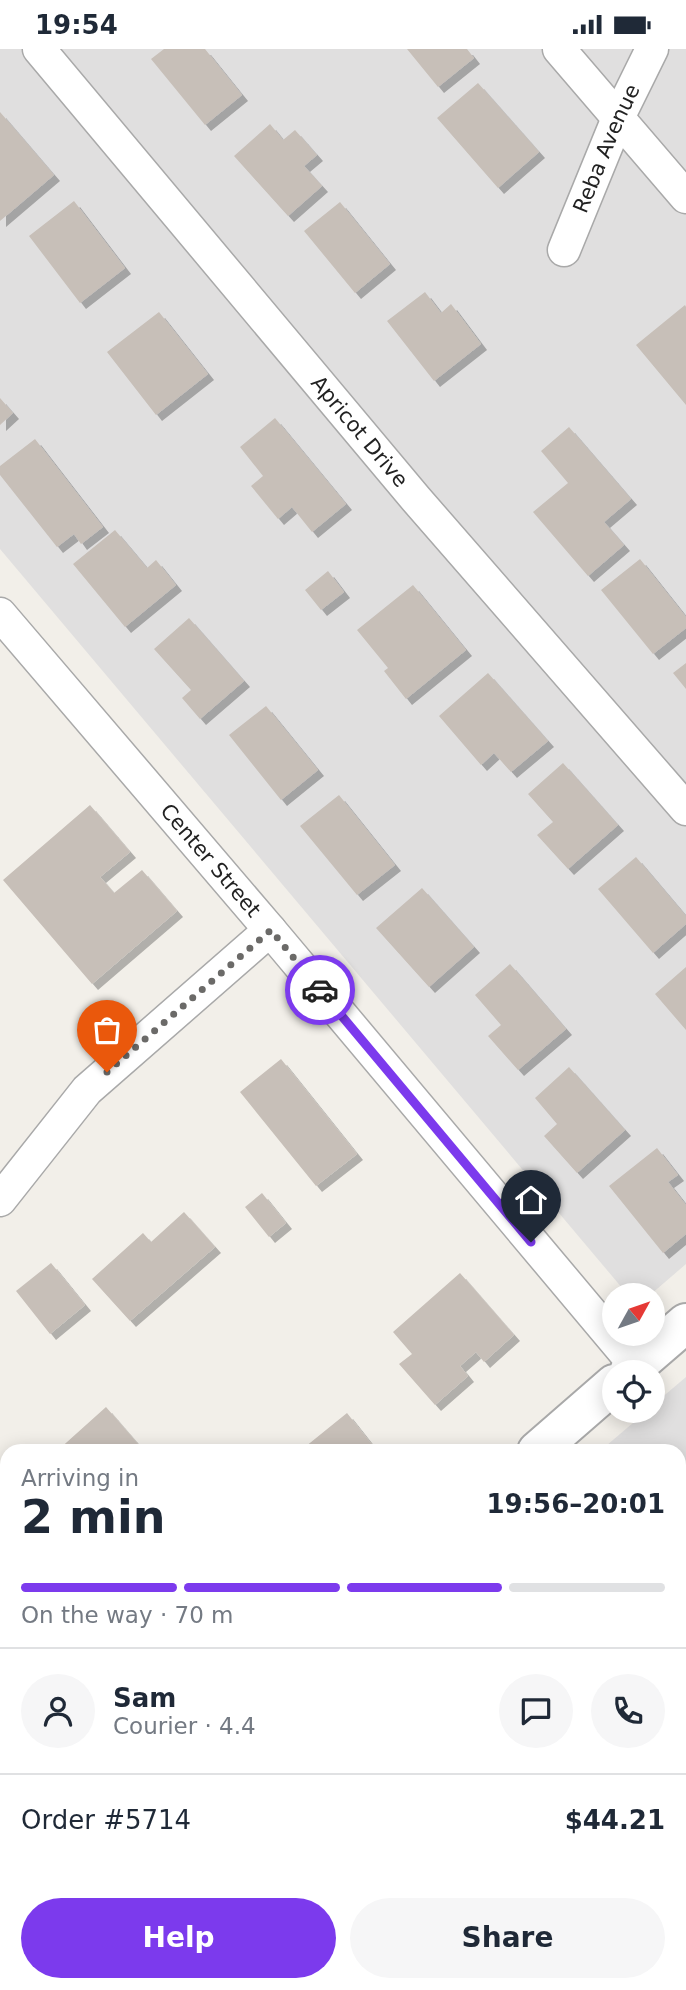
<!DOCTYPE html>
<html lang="en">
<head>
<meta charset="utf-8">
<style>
  :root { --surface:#fff; --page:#f6f6f7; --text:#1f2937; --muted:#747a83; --line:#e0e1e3; --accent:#7c3aed }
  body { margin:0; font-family:"DejaVu Sans",sans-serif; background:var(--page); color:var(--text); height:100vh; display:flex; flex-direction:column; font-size:26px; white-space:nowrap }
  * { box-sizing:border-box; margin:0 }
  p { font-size:23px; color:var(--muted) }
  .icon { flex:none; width:38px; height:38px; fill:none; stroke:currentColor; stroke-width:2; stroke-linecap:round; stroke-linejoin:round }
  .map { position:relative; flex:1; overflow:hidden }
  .details { position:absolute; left:0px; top:1395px; width:686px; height:548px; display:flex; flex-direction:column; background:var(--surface); border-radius:21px 21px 0 0; box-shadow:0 4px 18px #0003 }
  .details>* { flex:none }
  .needle { width:46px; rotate:50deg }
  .buttons { position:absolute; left:602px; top:1234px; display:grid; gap:14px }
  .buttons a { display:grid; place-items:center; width:63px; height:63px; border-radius:50%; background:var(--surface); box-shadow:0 4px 18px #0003; font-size:35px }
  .pin { position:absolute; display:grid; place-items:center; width:60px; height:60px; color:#fff; margin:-72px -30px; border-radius:50% 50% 50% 0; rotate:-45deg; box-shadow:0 0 7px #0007 }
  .pin .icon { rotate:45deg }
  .courier { position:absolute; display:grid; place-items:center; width:70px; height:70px; margin:-35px; border:5px solid #7c3aed; border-radius:50%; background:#fff; color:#222; box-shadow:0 2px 9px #0007 }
  .head em { font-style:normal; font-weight:600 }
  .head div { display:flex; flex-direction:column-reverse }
  .head { display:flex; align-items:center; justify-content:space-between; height:119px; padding:0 21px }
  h1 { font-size:46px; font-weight:600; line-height:52px }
  .bar { display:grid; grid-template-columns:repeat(4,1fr); gap:10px 7px; align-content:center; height:84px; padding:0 21px }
  .bar i { height:9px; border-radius:5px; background:var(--line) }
  .bar .active { background:var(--accent) }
  .bar p { grid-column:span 4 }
  .line { display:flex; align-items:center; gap:18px; padding:0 21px; border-top:2px solid var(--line) }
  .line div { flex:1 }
  .round { display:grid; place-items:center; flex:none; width:74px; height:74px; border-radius:37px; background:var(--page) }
  .button { display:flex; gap:14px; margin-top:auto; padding:14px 21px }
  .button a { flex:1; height:80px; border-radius:42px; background:var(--accent); color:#fff; font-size:28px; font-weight:600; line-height:80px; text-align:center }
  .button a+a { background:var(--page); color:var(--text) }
  .status { display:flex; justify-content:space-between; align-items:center; height:49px; padding:0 35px; background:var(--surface); direction:ltr }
  .status svg { height:19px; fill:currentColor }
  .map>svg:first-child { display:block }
  .residential { fill:#e0dfdf }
  .building { fill:#c7bfb8; filter:url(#shadow) }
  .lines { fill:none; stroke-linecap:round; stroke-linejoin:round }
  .minor-casing { stroke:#a9a9a9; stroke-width:35 }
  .tertiary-casing { stroke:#a9a9a9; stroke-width:42 }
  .minor { stroke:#fff; stroke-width:32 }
  .tertiary { stroke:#fff; stroke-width:38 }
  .done { stroke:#6b6a68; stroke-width:7; stroke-dasharray:0 12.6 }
  .route { stroke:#7c3aed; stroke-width:9 }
  .labels { text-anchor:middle; stroke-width:7; stroke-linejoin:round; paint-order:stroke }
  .street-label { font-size:21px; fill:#222; stroke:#fff }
</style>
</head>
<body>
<div class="status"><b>19:54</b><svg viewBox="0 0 49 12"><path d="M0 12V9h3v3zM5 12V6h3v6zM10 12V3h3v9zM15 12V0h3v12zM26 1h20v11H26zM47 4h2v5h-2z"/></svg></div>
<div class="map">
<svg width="686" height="1941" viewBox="0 0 686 1941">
  <defs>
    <filter id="shadow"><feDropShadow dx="6" dy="6" stdDeviation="0" flood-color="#0004"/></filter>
  </defs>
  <rect width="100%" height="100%" fill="#f2efe9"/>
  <path class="residential" d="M0,0h686v1215l-36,31h-22l-628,-746z
    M686,1328v613h-686v-24l7,-6v25h672v-534h-79l47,-40h6v-6z"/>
  <path class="building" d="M164,0h41l37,46 -37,30 -54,-66z
    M407,0h60l7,9 -36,29z
    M478,34l61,69 -41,36 -61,-70z
    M0,63l54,63 -54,46z
    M270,75l13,16 12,-10 22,25 -13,11 18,20 -34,30 -54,-60z
    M74,152l51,67 -45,35 -51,-67z
    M340,153l50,62 -35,29 -51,-62z
    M425,243l16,21 10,-9 30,40 -47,37 -47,-60z
    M685,256l1,2v98l-50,-60z
    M159,263l49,62 -52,41 -49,-63z
    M0,349l13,15 -13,12z
    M275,369l71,86 -34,28 -20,-25 -14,12 -27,-33 12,-10 -23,-29z
    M569,378l62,72 -27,23 20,23 -36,31 -55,-64 35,-29 -27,-32z
    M35,390l68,88 -22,17 -7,-10 -17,13 -57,-72v-9z
    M115,481l32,38 9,-8 20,25 -51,42 -52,-63z
    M640,510l46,58v11l-33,26 -52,-64z
    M328,522l16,21 -23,18 -16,-20z
    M413,536l53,65 -60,49 -22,-28 4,-3 -31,-38z
    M189,569l55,63 -44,38 -18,-21 9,-8 -37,-41z
    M686,614v26l-13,-16z
    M488,624l60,68 -37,31 -17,-19 -13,12 -42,-49z
    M266,657l52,64 -37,30 -52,-65z
    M563,714l55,62 -50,44 -31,-34 16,-13 -25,-28z
    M339,746l56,70 -38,30 -57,-69z
    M90,756l40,47 -30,25 14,16 28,-23 35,41 -85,73 -89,-104z
    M636,808l50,59v8l-33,29 -55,-64z
    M422,839l52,59 -45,40 -53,-59z
    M510,915l56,65 -48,41 -30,-34 13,-11 -26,-30z
    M686,918v63l-31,-36z
    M281,1010l76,95 -41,32 -76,-94z
    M569,1018l56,63 -48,43 -33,-37 13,-12 -22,-26z
    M657,1099l21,27 -10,7 18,23v29l-23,19 -54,-67z
    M262,1144l24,30 -17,14 -24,-30z
    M184,1163l31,35 -85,74 -38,-42 51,-46 8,9z
    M51,1214l34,42 -35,29 -34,-43z
    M460,1224l54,62 -30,27 -8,-10 -16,14 8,10 -33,29 -36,-41 13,-10 -19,-22z
    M106,1358l38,44h-87z
    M347,1364l30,38h-77z
    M681,1519l5,2v49l-7,-4z
    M686,1824v80l-7,-4v-67l2,1z
    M48,1936h27l5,5h-38z
    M96,1936h70l-2,5h-54z
    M371,1936h22l4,5h-33z
    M408,1936h31l-7,5h-19z
    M580,1936l15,1 56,-1 -2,5h-70z"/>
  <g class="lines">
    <g class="minor-casing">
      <g id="minor">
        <path id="s1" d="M39,0l377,450 270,310"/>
        <path d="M559,0l127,148"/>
        <path id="s2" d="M564,201l54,-132 34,-69"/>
        <path id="s3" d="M0,565l270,316 366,436"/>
        <path d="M0,1151l87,-110 183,-160"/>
        <path d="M679,1691l7,6"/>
        <path d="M285,1941l3,-5"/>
      </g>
    </g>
    <g class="tertiary-casing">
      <path id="tertiary" d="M629,1323l57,-49
        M537,1402l77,-67
        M0,1861l7,-6"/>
    </g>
    <use href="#minor" class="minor"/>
    <use href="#tertiary" class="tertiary"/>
  </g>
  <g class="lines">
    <path class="done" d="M107,1023l164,-142 49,60"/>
    <path class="route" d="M320,941l211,252"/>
  </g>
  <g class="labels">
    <g class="street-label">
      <text dy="7" stroke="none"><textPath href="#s2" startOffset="110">Reba Avenue</textPath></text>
      <text dy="7" stroke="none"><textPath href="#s1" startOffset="499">Apricot Drive</textPath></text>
      <text dy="7" stroke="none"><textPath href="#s3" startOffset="324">Center Street</textPath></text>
    </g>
  </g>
</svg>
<div class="buttons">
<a><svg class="needle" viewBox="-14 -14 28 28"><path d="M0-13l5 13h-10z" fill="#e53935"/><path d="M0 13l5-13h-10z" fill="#747a83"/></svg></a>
<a><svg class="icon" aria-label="locate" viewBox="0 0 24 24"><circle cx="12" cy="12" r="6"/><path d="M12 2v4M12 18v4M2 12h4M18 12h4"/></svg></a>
</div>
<div class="pin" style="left:107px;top:1023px;background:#ea580c"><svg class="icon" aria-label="bag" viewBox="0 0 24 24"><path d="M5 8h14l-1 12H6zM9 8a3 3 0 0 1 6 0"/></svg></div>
<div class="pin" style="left:531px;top:1193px;background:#1f2937"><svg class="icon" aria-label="home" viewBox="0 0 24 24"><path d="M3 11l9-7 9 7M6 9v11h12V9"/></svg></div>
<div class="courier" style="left:320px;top:941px"><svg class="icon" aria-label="car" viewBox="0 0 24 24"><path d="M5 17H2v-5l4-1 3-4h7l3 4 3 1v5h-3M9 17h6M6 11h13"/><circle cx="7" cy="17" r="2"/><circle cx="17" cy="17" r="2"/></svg></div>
<section class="details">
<div class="head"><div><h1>2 min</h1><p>Arriving in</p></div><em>19:56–20:01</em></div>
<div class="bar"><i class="active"></i><i class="active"></i><i class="active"></i><i></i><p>On the way · 70 m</p></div>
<div class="line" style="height:126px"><a class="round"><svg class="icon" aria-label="person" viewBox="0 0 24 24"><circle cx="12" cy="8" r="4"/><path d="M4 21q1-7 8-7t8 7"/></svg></a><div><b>Sam</b><p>Courier · 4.4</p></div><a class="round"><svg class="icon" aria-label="chat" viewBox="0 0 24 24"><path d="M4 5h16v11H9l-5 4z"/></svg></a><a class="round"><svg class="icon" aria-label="phone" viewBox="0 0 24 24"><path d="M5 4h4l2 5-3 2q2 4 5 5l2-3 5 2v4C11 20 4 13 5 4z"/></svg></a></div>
<div class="line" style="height:91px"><div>Order #5714</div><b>$44.21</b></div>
<div class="button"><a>Help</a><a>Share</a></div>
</section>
</div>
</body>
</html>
